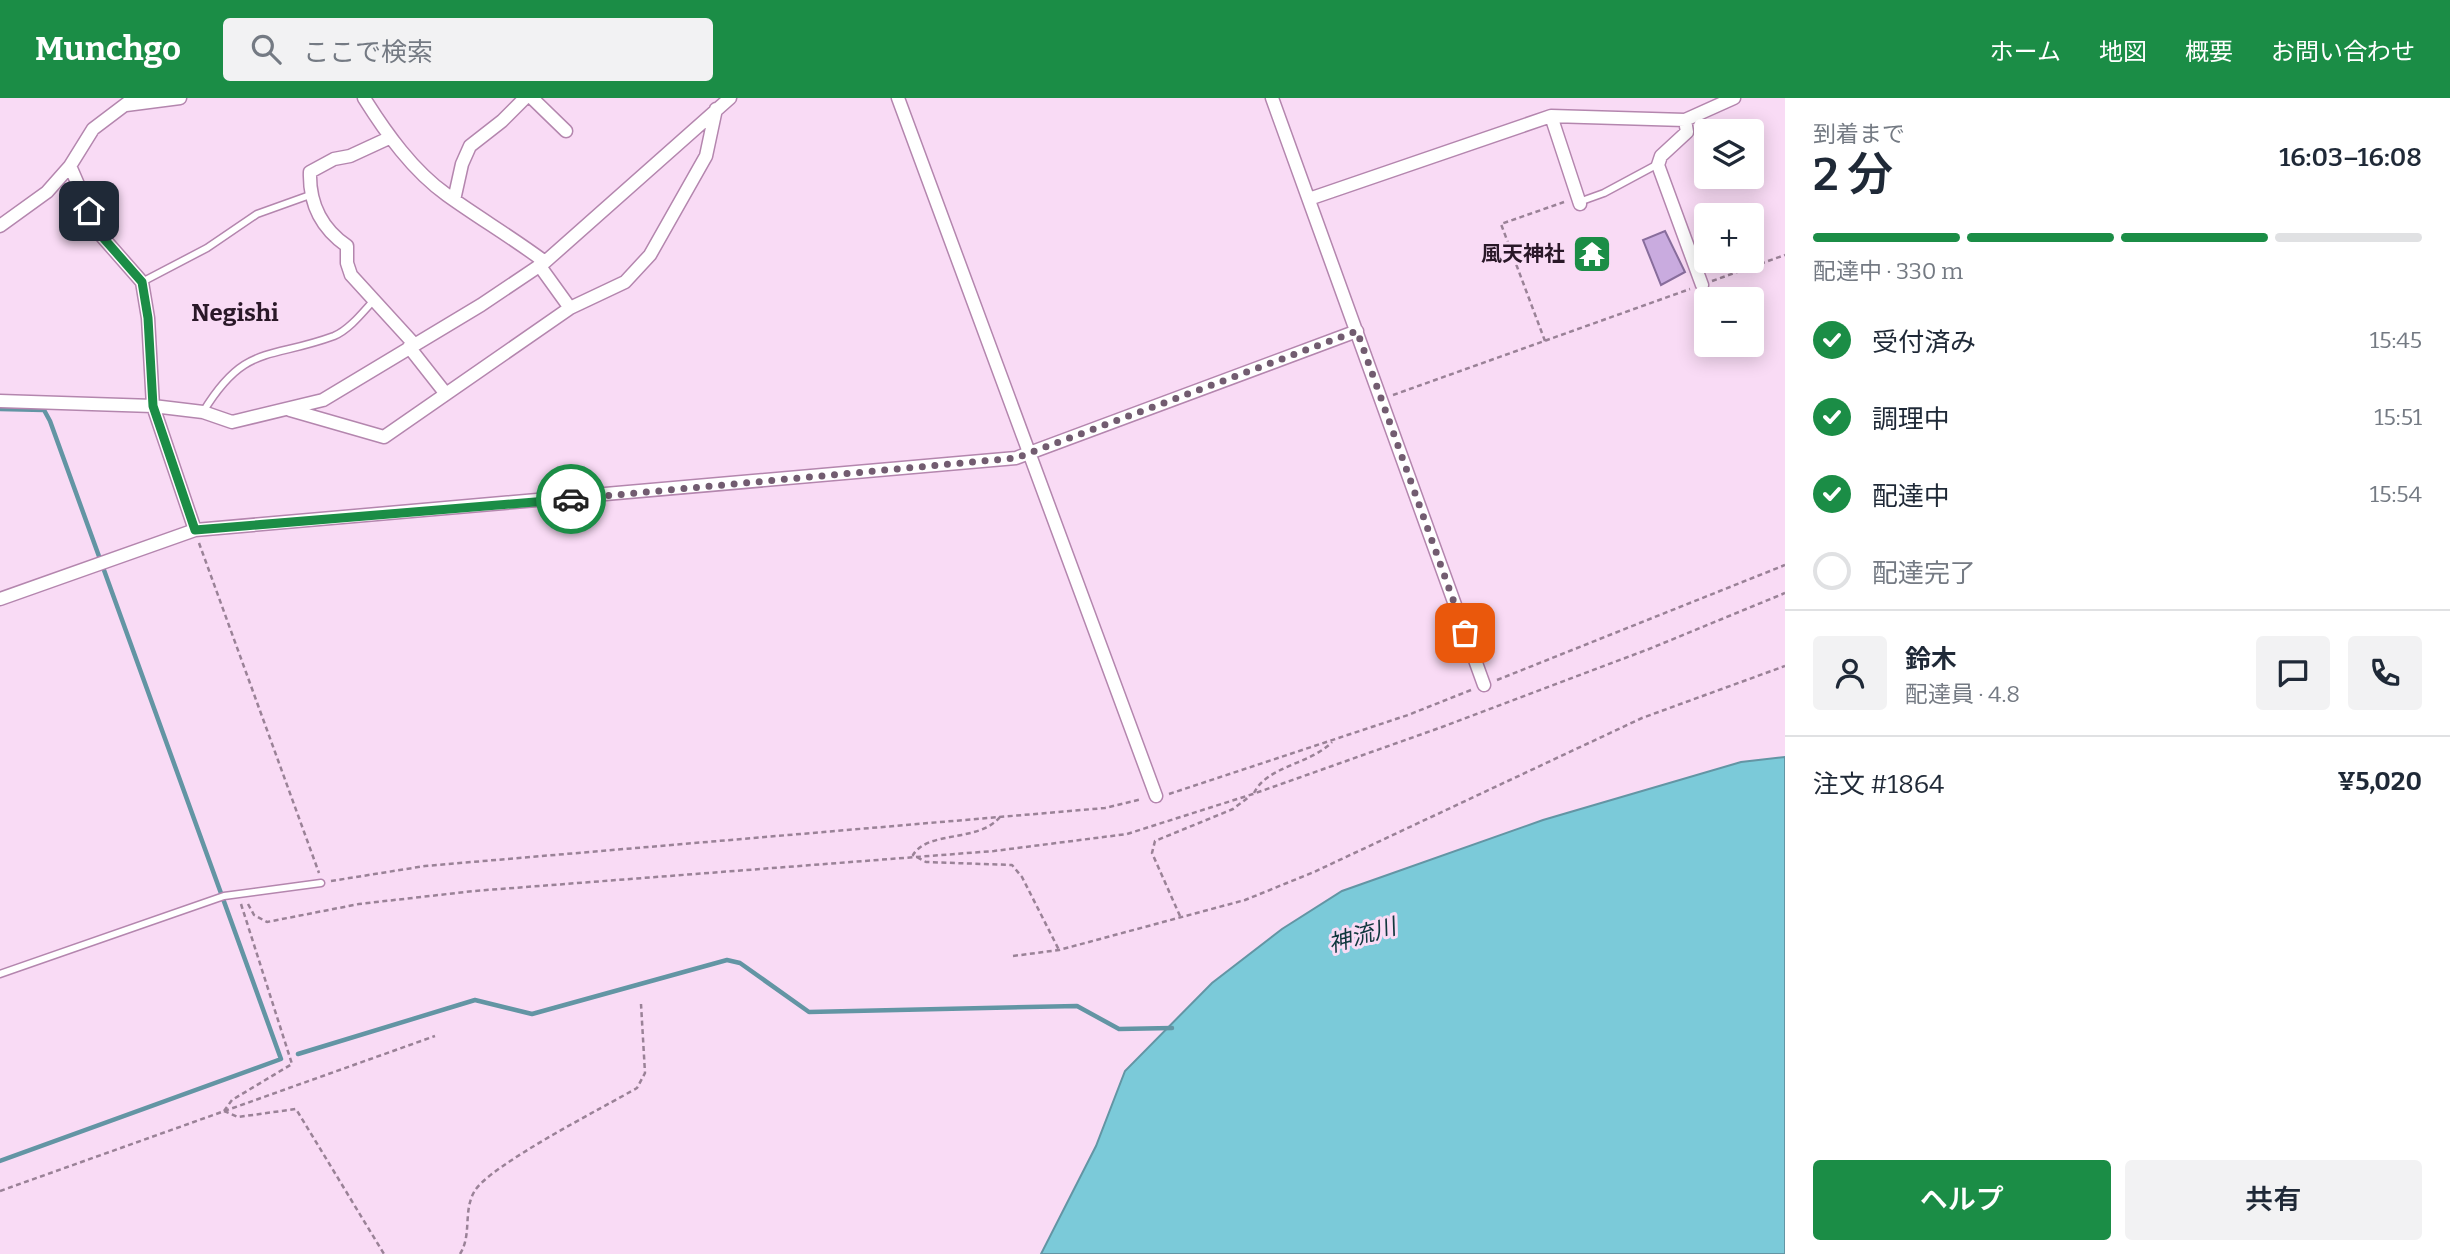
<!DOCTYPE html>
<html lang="ja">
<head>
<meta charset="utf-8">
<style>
  :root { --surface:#fff; --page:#f2f2f3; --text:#1f2937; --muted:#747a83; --line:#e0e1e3; --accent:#1b8d46 }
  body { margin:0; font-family:Bitter,"Noto Sans JP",serif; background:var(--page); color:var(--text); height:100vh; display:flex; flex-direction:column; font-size:26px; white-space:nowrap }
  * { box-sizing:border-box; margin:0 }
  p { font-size:23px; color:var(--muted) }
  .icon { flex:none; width:38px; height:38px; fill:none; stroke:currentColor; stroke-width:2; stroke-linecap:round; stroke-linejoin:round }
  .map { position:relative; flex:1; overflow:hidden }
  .side { display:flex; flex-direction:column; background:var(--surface); width:665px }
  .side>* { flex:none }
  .controls { position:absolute; left:1694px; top:21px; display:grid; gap:14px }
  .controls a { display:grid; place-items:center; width:70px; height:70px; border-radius:7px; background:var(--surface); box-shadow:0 4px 18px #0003; font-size:35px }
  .pin { position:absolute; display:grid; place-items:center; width:60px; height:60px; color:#fff; margin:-30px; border-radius:14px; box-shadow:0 4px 10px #0006 }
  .courier { position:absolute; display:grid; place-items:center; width:70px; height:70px; margin:-35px; border:5px solid #1b8d46; border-radius:50%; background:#fff; color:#222; box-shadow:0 2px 9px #0007 }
  .summary em { font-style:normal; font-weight:600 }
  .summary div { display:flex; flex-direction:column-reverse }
  .summary { display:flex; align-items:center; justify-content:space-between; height:119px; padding:0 28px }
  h1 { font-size:46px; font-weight:600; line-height:52px }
  .bar { display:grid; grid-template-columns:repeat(4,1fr); gap:10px 7px; align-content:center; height:84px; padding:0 28px }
  .bar i { height:9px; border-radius:5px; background:var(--line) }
  .bar .selected { background:var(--accent) }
  .bar p { grid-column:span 4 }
  .line { display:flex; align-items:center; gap:18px; padding:0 28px; border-top:2px solid var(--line) }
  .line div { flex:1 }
  .round { display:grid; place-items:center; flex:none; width:74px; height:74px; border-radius:7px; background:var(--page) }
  ol { padding:0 28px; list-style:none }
  li { display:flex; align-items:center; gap:21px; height:77px }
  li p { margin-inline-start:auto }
  li .icon { padding:7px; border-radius:50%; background:var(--accent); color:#fff; stroke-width:4 }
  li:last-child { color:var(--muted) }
  li i { width:38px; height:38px; border:4px solid var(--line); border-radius:50% }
  .primary-button { display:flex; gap:14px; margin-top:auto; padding:14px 28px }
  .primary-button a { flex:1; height:80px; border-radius:7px; background:var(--accent); color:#fff; font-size:28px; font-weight:600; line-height:80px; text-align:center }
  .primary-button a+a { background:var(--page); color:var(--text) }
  header { display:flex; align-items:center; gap:42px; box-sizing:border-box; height:98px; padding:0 35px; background:var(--accent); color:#fff }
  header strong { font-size:33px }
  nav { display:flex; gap:38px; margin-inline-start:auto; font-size:24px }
  .search { width:490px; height:63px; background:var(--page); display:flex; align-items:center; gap:18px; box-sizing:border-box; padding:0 24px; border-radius:7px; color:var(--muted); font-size:26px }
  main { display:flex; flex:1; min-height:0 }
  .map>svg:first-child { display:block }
  .water { fill:#7bcad9; stroke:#6395a4; stroke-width:2 }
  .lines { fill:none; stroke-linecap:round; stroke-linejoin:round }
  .stream { stroke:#6395a4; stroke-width:4.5 }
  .building { fill:#c9abdf; stroke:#886d9c; stroke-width:2 }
  .service-casing { stroke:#b486ae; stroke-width:9 }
  .minor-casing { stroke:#b486ae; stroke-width:15 }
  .path { stroke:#9a8297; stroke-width:2.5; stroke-dasharray:5 3.5; stroke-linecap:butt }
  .service { stroke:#fff; stroke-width:6 }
  .minor { stroke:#fff; stroke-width:12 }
  .done { stroke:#725c70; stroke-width:7; stroke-dasharray:0 12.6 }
  .route { stroke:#1b8d46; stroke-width:9 }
  .labels { text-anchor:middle; stroke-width:6; stroke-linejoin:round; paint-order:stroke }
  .poi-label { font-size:21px; font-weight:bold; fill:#2a1828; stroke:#f9dbf5; text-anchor:end }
  .water-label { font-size:23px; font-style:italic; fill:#10373d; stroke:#f9dbf5 }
  .quarter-label { font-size:24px; font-weight:bold; fill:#2a1828; stroke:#f9dbf5 }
</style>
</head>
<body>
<header>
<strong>Munchgo</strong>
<div class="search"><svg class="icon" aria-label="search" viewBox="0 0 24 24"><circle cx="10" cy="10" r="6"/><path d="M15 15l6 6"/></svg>ここで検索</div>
<nav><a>ホーム</a><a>地図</a><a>概要</a><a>お問い合わせ</a></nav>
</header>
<main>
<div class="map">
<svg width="1785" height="1156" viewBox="0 0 1785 1156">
  <rect width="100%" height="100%" fill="#f9dbf5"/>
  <path class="water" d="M1785,659v497h-744l55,-108 29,-75 87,-88 70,-54 60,-38 201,-71 198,-58z"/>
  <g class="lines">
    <path class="stream" d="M0,311l44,1 6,11 231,638 -281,102
      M298,956l177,-54 57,14 195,-54 13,3 69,49 268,-6 42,23 53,-1"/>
  </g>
  <path class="building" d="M1665,133l20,41 -24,13 -18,-45z
    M1584,141l5,5 4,-4 7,8 -3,3 9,9 -7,7 -19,-16 2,-2 -4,-4z"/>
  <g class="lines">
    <g class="service-casing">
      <path id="service" d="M1579,104l25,-9 54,-29
        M142,184l65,-34 50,-34 53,-19
        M203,314c42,-69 66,-52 131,-76 15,-6 29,-24 40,-36
        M0,876l224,-78 97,-13"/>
    </g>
    <g class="minor-casing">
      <path id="minor" d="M364,0c22,35 49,73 83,97 32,23 66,43 98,67
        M532,0l34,33
        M898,0l258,698
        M1272,0l212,587
        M126,7l54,-7
        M1551,18l29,88
        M1685,22l2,12 -26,24 -3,9 44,120
        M389,40l-39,18 -16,3 -24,13c-1,32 11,56 37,74v17l4,12 63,69
        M70,68l29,67 43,49 6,36 5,88 42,124
        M1309,101l242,-83 134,4 49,-22
        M454,102l8,-36 8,-18 32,-25 23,-23
        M0,128l47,-34 23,-26 23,-37 41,-31
        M539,167l31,43
        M409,249l37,47
        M0,303l153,5 50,6 29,10 91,-22 158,-95 64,-43 185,-164
        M290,312l94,27 186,-129 55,-26 25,-27 56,-99 10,-47
        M0,501l195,-69 821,-72 341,-127"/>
    </g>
    <path class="path" d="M1712,183l73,-26
      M1545,243l-44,-117 63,-22
      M1393,297l297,-106
      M199,445l120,330
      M1497,582l288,-115
      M1254,695c13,-27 57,-29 78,-51
      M1169,696l239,-79 63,-25
      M1000,719c-22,26 -72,13 -87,38l13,7 86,3 10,12 37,73
      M331,783l94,-15 680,-58 37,-9
      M248,806l6,11 13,7 92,-18 115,-13 520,-40 133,-17 126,-40 189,-67 207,-78 136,-56
      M1180,818l-28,-63 3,-12 78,-32 16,-12
      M1013,858l46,-6 186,-50 69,-28 328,-154 143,-52
      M224,1013l8,-11 60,-36 -51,-160
      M224,1013l14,6 58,-8 88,145
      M0,1093l435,-155
      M460,1156c12,-19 3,-42 14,-62 14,-26 132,-86 163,-104l8,-15 -4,-69"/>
    <use href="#service" class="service"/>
    <use href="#minor" class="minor"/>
  </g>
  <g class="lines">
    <path class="done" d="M571,401l445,-41 341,-127 108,302"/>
    <path class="route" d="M89,113l10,22 43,49 6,36 5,88 42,124 376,-31"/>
  </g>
  <defs>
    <g id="temple-square" transform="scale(2.0125)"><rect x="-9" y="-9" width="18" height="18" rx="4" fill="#1b8d46" stroke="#f9dbf5"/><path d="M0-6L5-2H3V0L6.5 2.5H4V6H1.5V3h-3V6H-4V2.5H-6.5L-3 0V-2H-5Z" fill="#fff"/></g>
  </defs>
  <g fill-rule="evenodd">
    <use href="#temple-square" x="1592" y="156"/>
  </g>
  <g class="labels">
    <g class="poi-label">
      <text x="1565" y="163">風天神社</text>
    </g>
    <g class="water-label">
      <text transform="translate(1362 837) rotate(-16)" y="8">神流川</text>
    </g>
    <g class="quarter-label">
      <text x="235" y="223">Negishi</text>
    </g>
  </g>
</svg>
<div class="controls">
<a><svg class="icon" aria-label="layers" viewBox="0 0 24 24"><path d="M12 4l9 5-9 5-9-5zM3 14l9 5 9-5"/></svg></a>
<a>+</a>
<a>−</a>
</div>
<div class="pin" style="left:1465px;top:535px;background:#ea580c"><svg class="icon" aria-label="bag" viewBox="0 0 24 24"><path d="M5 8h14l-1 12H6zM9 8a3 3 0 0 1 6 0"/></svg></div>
<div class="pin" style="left:89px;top:113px;background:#1f2937"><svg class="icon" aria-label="home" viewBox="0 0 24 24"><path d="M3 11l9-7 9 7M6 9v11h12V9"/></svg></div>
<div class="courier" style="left:571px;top:401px"><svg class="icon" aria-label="car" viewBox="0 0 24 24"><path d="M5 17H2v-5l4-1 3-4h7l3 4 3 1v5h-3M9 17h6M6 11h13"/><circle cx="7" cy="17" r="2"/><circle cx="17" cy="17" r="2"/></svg></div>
</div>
<section class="side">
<div class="summary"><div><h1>2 分</h1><p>到着まで</p></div><em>16:03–16:08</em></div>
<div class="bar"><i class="selected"></i><i class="selected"></i><i class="selected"></i><i></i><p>配達中 · 330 m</p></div>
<ol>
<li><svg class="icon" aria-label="check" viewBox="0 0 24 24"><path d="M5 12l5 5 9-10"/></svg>受付済み<p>15:45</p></li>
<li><svg class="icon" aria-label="check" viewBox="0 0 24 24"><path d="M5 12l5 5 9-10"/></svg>調理中<p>15:51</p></li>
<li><svg class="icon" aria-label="check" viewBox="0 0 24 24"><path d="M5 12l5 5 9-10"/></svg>配達中<p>15:54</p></li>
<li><i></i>配達完了</li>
</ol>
<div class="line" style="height:126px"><a class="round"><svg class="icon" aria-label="person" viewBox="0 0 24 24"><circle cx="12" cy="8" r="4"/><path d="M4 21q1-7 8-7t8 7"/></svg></a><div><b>鈴木</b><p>配達員 · 4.8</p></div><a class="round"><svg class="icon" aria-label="chat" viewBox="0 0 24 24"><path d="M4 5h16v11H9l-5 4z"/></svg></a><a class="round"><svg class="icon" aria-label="phone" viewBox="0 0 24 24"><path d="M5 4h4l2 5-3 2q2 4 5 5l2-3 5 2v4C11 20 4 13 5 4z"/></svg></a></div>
<div class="line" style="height:91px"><div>注文 #1864</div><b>¥5,020</b></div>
<div class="primary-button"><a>ヘルプ</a><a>共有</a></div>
</section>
</main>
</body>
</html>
